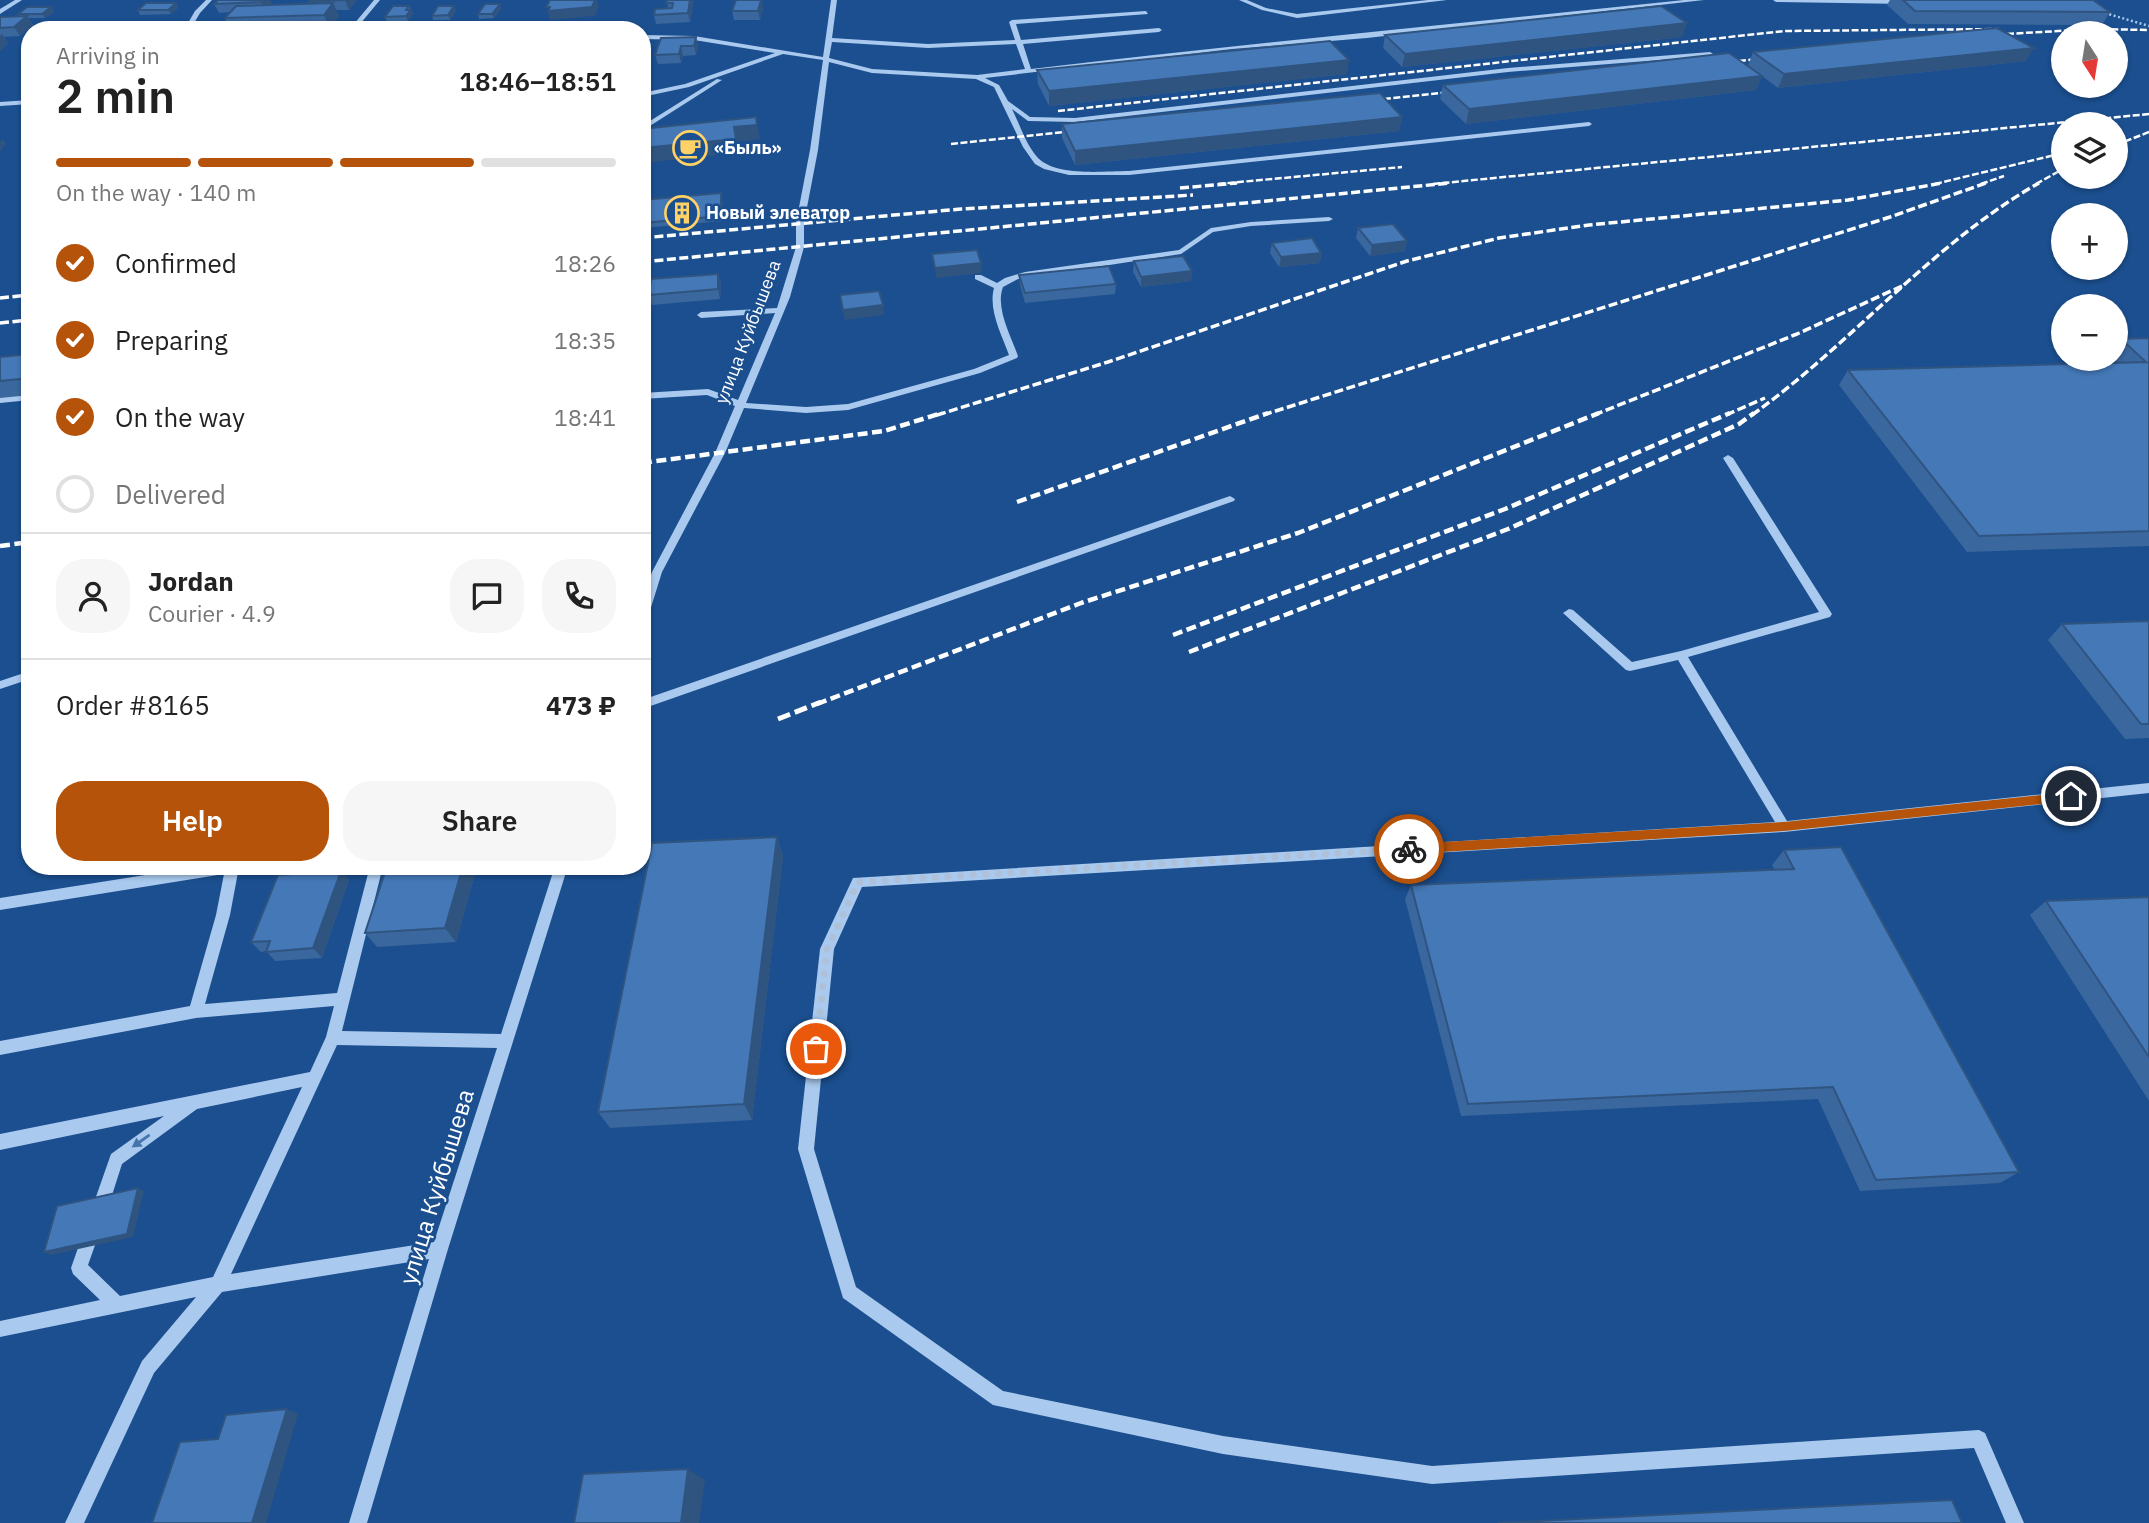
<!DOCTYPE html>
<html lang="en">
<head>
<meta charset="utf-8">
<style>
  :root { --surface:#fff; --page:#f6f6f6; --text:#222; --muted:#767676; --line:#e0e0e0; --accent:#b45309 }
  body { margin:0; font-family:"IBM Plex Sans",sans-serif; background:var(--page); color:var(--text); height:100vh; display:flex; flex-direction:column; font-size:26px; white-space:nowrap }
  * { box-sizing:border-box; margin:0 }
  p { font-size:23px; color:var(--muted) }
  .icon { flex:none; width:38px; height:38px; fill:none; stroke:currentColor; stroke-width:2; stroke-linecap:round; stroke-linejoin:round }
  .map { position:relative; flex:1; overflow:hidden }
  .panel { position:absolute; left:21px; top:21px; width:630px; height:854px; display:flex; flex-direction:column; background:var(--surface); border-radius:28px; box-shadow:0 2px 5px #0004 }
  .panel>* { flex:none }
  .needle { width:46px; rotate:168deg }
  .controls { position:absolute; left:2051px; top:21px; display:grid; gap:14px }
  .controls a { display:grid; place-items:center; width:77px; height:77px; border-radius:50%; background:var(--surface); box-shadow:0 2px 5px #0004; font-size:35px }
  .pin { position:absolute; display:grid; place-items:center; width:60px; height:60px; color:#fff; margin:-30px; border:4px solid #fff; border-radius:50%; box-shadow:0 2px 7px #0007 }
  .courier { position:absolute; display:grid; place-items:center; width:70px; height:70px; margin:-35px; border:5px solid #b45309; border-radius:50%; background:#fff; color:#222; box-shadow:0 2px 9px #0007 }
  .headline em { font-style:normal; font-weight:600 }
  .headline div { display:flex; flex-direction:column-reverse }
  .headline { display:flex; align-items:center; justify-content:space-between; height:119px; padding:0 35px }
  h1 { font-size:46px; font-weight:600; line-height:52px }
  .bar { display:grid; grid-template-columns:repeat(4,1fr); gap:10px 7px; align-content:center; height:84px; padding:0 35px }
  .bar i { height:9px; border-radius:5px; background:var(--line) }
  .bar .active { background:var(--accent) }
  .bar p { grid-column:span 4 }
  .line { display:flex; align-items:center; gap:18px; padding:0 35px; border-top:2px solid var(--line) }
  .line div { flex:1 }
  .round { display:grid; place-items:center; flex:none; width:74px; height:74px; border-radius:28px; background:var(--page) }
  ol { padding:0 35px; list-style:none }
  li { display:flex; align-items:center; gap:21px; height:77px }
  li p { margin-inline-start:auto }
  li .icon { padding:7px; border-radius:50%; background:var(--accent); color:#fff; stroke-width:4 }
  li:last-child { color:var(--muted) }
  li i { width:38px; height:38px; border:4px solid var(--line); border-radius:50% }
  .primary-button { display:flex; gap:14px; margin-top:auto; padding:14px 35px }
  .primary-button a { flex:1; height:80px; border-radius:28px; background:var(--accent); color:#fff; font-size:28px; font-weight:600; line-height:80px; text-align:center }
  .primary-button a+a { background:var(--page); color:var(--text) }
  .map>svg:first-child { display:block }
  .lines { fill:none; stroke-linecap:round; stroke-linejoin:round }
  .path { stroke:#a9c9ee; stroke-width:2.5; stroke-dasharray:2 2.5; stroke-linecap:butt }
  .minor { fill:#a9c9ee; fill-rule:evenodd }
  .rail-far3 { stroke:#fff; stroke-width:2.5; stroke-dasharray:7 2.5; stroke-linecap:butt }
  .rail-far2 { stroke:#fff; stroke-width:3.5; stroke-dasharray:9 3.5; stroke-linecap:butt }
  .rail-far1 { stroke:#fff; stroke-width:4.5; stroke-dasharray:10 4.5; stroke-linecap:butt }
  .rail { stroke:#fff; stroke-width:5; stroke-dasharray:13 5; stroke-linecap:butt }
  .wall { fill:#3a679d }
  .shaded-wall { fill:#305480 }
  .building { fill:#4478b7; stroke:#305480; stroke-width:2 }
  .oneway { fill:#4674ac }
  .route { fill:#b45309 }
  .done { stroke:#afc1d8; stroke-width:7; stroke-dasharray:0 12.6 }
  .labels { text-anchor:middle; stroke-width:5; stroke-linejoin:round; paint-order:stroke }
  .far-poi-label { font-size:18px; font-weight:bold; fill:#fff; stroke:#1b4f8f; text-anchor:start }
  .far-street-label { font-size:18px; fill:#fff; stroke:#1b4f8f }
  .near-street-label { font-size:24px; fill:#fff; stroke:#1b4f8f }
</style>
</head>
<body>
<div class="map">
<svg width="2149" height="1523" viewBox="0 0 2149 1523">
  <rect width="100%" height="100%" fill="#1b4f8f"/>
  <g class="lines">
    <path class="path" d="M2105,13l44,13"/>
    <path class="minor" d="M15,0h7l-22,14v-5z
      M206,0h6l-12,13 -10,17h-6l11,-19z
      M374,0h6l-25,30h-6z
      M831,0h6l-5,38 96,6 87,-4 -6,-18 3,-2 134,-9 2,3 -132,10 5,16 138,-12 3,2 -3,2 -136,12 8,25c218,-26 436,-46 653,-69h20l-337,38 -135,11 -247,29 14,7 9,16 22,16 45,1 433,-50 202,-16 3,2 -3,2 -202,16 -433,50 -47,-1 -16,-12c8,16 14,36 26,49 19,19 66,13 91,13l460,-49 3,2 -3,2 -460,49h-60l-25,-6 -9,-5 -12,-17 -29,-60 -18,-8 -104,-6 -43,-11 -11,88 -14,73v24l-14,50 -44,106 60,4 42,-3 126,-35 35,-14c-7,-20 -21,-45 -15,-67l-19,-9v-4h6l16,8 8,-5 20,-6 154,-22 32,-22 40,-6 78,-5 4,2 -4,2 -78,5 -38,6 -32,22 -163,25 -15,8c-8,21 8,49 15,69l-1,2 -37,15 -132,37 -42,3 -62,-5 -19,45 -63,119 -14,45 -6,4v-21l10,-28 63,-119 20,-47 -28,-11 -65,4v-6l66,-4 30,11 37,-87 -74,5 -4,-3 4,-3 76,-4 19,-61v-24l14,-73 13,-90 -40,-6 -94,33 -47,10v-4l43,-9 90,-31 -81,-13 -52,-1v-4l52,1 129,21zM832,42l96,6 88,-4 9,25 -48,6 -105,-6 -43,-11z
      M1239,0h8l19,8 31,6 131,-14h19l-150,18 -35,-8z
      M1773,0h119l17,2 -3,2 -130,-2z
      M717,79l5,1 -80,51v-5z
      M30,100v4l-30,2v-4z
      M30,394v6l-30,3v-6z
      M1728,455l5,3 99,156 -2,3 -142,40 99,164 362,-38v10l-365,39 -922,55 -28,62 -20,200 42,138 147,104 220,45 209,30 547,-36 6,3 39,90h-18l-32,-75 -542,36 -209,-30 -230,-49 -150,-107 -45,-149 22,-200 33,-71 922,-56 -97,-162 -48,11 -4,-1 -63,-57 6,-4 4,1 59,52 49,-11 138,-39 -96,-154z
      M1230,496l5,3 -1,2 -592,208v-9z
      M30,671v8l-30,10v-8z
      M202,866l37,1 -9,48 -25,89 132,-11 33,-127h13l-41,165 159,3 54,-168h13l-120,383 -81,274h-18l80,-264 -207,33 -68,81 -70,150h-19l77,-162 54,-64 -196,40v-16l100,-21 -27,-26 -2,-6 15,-43 6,-2 6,2 2,6 -12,34 32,31 93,-19 89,-190 -105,22 -75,55 -17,53 -6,2 -6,-2 -2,-6 20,-57 53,-38 -164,34v-16l310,-62 16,-35 8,-31 -138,12 -196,37v-14l190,-35 26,-91 8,-41 -224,36v-12zM337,1045l160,3 -63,194 -203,32z"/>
    <path class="rail-far3" d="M1988,35l106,-6 55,1
      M1720,63l49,-5
      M1365,101l94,-10
      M1058,111l726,-80 215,-2
      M951,144l132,-14
      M2116,145l33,-13
      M1218,184l184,-17
      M1433,184l716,-70
      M1935,184l128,-31
      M1981,184l23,-8
      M2036,184l27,-15"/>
    <path class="rail-far2" d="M1180,188l57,-5
      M642,238l319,-29 232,-14
      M642,262l808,-79
      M0,298l30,-3
      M0,323l30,-3
      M937,415l171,-53 299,-101 92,-23 90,-13 259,-25 94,-17
      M1263,415l627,-198 96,-34
      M1594,415l203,-81 105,-48
      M1726,415l39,-17
      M1752,415c99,-71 181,-172 287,-232"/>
    <path class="rail-far1" d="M642,463l242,-32 58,-18
      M1017,502l251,-89
      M0,546l30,-4
      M1173,635l332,-126 225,-96
      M1189,652l319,-123 231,-105 15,-11
      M817,704l264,-101 217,-70 301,-120"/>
    <path class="rail" d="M778,719l43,-17"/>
  </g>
  <path class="wall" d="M218,0l54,3 -2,2 40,-1 -1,-2 48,-2 -8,10h-13l3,6 -10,12 -39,2h-60l-5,-12 5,-6 -11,1 -5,-9z
    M667,0h25l1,4 -3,18 -34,2 -2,-9 14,-7z
    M1890,0h203l17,12 -8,13 -194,-1 -21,-19z
    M176,3l2,5 -7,6 -31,1 -2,-5z
    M409,6l4,8 -5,7h-21l-2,-4z
    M454,6l2,4 -6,10h-17l-1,-4z
    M51,7l3,5 -9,6h-17l5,7 -13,11 -16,1 4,6 -8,8v-34l20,-1 -2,-2z
    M763,8l-3,12h-26l-2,-9z
    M501,9l-7,9 -15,1 -1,-5z
    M1385,35l297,2 -280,30 -19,-19z
    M696,37l2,9 -2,9 -13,1 -2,7 -23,1 -3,-9z
    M1753,52l273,9 -248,27 -16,-12 -6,14 -290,34 -26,-25 3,-14 305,-19z
    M1037,70l310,4 -298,32 -11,-22z
    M1402,117l-3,14 -324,34 -13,-27v-14z
    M722,198l1,23 -81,7v-28z
    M1358,228l47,23 -35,5 -14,-18z
    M1272,243l49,10 -1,10 -41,4 -9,-14z
    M1134,261l58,10 -1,10 -50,6 -8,-15z
    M718,274l3,10 -1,15 -68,6 -3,-10z
    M1019,275l97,9 -1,10 -90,9 -5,-18z
    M2149,338v208l-182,6 -128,-167 9,-15 270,-7 -4,-4h2v-13l5,-7z
    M30,354v41l-30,3v-41z
    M2149,621v117l-24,1 -77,-99 14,-16z
    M777,837l6,19 -31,264 -142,8 -12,-16z
    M1784,850l235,322 -19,11 -140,8 -42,-92 -357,17 -56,-217 6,-14 364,-15 -3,-5z
    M477,866l-21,76 -79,5 -12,-14z
    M341,871l8,9 -27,78 -47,3 -9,-10 -5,1 -10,-10z
    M2149,897v204l-119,-186 16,-14z"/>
  <path class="shaded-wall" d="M262,0h8l2,3 -7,8 -4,-9z
    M345,0h12l-8,10z
    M597,0l2,7 -4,9 -45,4 -2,-9z
    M690,0h2l1,4 -3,18 -2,-9z
    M762,0l1,8 -3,12 -2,-9z
    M176,3l2,5 -7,6 -3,-4z
    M333,3l6,13 -10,12 -5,-13z
    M500,4l1,5 -7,9 -2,-4z
    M454,6l2,4 -6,10 -2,-5z
    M51,7l3,5 -9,6 -3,-4z
    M411,10l2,4 -5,7 -2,-5z
    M27,16l6,9 -13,11 -6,-9z
    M1687,23l-5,14 -280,30 3,-13z
    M2,34l6,9 -8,8v-15z
    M643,37l4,14 -3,14 -2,-9z
    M696,37l2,9 -2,9 -2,-9z
    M681,46l2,10 -2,7 -2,-9z
    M2034,48l-8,13 -248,27 6,-14z
    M1349,60l-2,14 -298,32v-15z
    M1762,76l-6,14 -290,34 3,-15z
    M756,117l4,22 -23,3 2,11 -97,10v-15l92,-21z
    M1402,117l-3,14 -324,34v-14z
    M3,139l3,5 -6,7v-9z
    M1407,241l-2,10 -35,5 2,-11z
    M1321,253l-1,10 -41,4 2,-10z
    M981,263l1,10 -46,5 -1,-10z
    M1192,271l-1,10 -50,6v-10z
    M718,274l3,10 -1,15 -2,-10z
    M883,305l1,10 -39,5 -2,-10z
    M777,837l6,19 -31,264 -8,-16z
    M463,866h14l-21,76 -11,-14z
    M341,871l8,9 -27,78 -9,-10z
    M138,1188l6,3 -11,46 -82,18 -7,-3z
    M287,1409l11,5 -32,109h-14z
    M688,1469l17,11 -6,43h-18z"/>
  <path class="building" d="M218,0h44l-1,2 -47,2z
    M310,0h35l-36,2z
    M550,0h45l-3,7 -44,4 2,-4h-4z
    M667,0h23l-2,13 -34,2 1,-6 17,-1 1,-5h-7z
    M736,0h25l-3,11h-26z
    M1903,0h190l17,12 -195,-1z
    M146,3h30l-8,7h-30z
    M333,3l-9,12 -99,3 11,-12z
    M485,4h15l-8,10h-14z
    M393,6h16l-3,4h5l-5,6 -21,1z
    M438,6h16l-6,9 -16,1z
    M1661,6l26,17 -282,31 -20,-19z
    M27,7h24l-9,7h-24z
    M27,16l-13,11 -14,1v-11z
    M1997,28l37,20 -250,26 -31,-22z
    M696,37l-2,9h-13l-2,8 -24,1 6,-17z
    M1330,41l19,19 -300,31 -12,-21z
    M1729,53l33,23 -293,33 -26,-24z
    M1380,93l22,24 -327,34 -13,-27z
    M756,117l1,8 -23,2 2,12 -94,9v-19z
    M721,193v23l-79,7v-23z
    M1393,224l14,17 -35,4 -14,-17z
    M1312,238l9,15 -40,4 -9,-14z
    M977,250l4,13 -46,5 -3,-14z
    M1183,256l9,15 -51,6 -7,-16z
    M1109,266l7,18 -91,9 -6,-18z
    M718,274v15l-69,6 2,-16z
    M879,291l4,14 -40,5 -3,-15z
    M2149,338v193l-170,5 -131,-166 298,-8 -25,-23z
    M30,354v24l-30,3v-24z
    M2149,621v103h-8l-79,-100z
    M777,837l-33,267 -146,8 54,-269z
    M1841,847l178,325 -143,8 -43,-93 -365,17 -57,-219 383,-16 -10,-19z
    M387,866h76l-18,62 -80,5z
    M341,871l-28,77 -47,4 4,-11 -19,1 27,-67z
    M2149,897v160l-103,-156z
    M138,1188l-11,46 -83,18 13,-46z
    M287,1409l-35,114h-100l28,-81 38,-3 8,-24z
    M688,1469l-7,54h-107l9,-49z
    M1952,1500l10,23h-464z"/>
  <defs><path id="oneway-solid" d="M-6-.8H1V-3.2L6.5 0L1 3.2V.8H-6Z" transform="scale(1.75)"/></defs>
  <use class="oneway" href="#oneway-solid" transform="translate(141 1141) rotate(145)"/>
  <path class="route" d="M2071,792l6,4 -6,5 -287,30 -375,23 -6,-5 6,-5 375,-22z"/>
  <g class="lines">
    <path class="done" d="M816,1049l11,-100 31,-67 551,-33"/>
  </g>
  <defs>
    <g id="cafe-ring" transform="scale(1.75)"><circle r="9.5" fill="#1b4f8f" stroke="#ffd166" stroke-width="1.5"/><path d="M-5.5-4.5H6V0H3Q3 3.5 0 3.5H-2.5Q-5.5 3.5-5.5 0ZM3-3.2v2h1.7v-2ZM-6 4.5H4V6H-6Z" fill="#ffd166"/></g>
    <g id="building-ring" transform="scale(1.75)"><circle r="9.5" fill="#1b4f8f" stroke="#ffd166" stroke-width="1.5"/><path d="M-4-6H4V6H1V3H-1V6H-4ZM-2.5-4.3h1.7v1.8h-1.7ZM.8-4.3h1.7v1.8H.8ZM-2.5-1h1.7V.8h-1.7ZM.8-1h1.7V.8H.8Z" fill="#ffd166"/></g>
  </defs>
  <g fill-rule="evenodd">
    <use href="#cafe-ring" x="690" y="148"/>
    <use href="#building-ring" x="682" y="213"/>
  </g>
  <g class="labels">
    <g class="far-poi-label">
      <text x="714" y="154">«Быль»</text>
      <text x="706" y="219">Новый элеватор</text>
    </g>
    <g class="far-street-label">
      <text transform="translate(748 332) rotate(-69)" y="6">улица Куйбышева</text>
    </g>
    <g class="near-street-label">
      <text transform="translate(437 1187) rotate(-73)" y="8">улица Куйбышева</text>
    </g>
  </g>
</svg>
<div class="controls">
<a><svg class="needle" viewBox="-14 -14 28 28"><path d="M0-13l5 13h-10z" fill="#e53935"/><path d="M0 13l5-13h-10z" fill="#767676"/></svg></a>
<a><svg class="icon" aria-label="layers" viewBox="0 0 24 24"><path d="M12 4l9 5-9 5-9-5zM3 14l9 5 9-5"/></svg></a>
<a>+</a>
<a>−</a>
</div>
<div class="pin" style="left:816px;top:1049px;background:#ea580c"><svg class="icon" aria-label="bag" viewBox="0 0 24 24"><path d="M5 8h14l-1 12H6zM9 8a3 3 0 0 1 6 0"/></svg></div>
<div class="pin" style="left:2071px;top:796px;background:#1f2937"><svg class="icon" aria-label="home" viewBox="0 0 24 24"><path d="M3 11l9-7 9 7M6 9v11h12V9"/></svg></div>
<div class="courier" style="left:1409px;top:849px"><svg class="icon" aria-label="bike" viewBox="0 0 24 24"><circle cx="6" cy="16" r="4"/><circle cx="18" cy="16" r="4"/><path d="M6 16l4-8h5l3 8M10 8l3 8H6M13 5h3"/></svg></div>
<section class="panel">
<div class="headline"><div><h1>2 min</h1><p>Arriving in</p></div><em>18:46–18:51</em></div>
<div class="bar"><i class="active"></i><i class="active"></i><i class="active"></i><i></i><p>On the way · 140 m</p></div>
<ol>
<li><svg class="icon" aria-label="check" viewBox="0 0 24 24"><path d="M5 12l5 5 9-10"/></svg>Confirmed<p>18:26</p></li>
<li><svg class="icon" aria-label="check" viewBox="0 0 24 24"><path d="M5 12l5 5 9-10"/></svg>Preparing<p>18:35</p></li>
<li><svg class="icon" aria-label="check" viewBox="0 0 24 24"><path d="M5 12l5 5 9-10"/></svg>On the way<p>18:41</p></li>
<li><i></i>Delivered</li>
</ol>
<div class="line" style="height:126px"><a class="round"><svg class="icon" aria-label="person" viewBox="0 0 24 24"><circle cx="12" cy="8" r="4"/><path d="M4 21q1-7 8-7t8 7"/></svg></a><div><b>Jordan</b><p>Courier · 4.9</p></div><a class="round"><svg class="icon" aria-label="chat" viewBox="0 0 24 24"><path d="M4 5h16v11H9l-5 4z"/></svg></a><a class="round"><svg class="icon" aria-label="phone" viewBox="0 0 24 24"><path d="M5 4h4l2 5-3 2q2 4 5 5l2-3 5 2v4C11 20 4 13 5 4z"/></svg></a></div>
<div class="line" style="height:91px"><div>Order #8165</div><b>473 ₽</b></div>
<div class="primary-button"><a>Help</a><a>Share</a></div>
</section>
</div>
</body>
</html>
